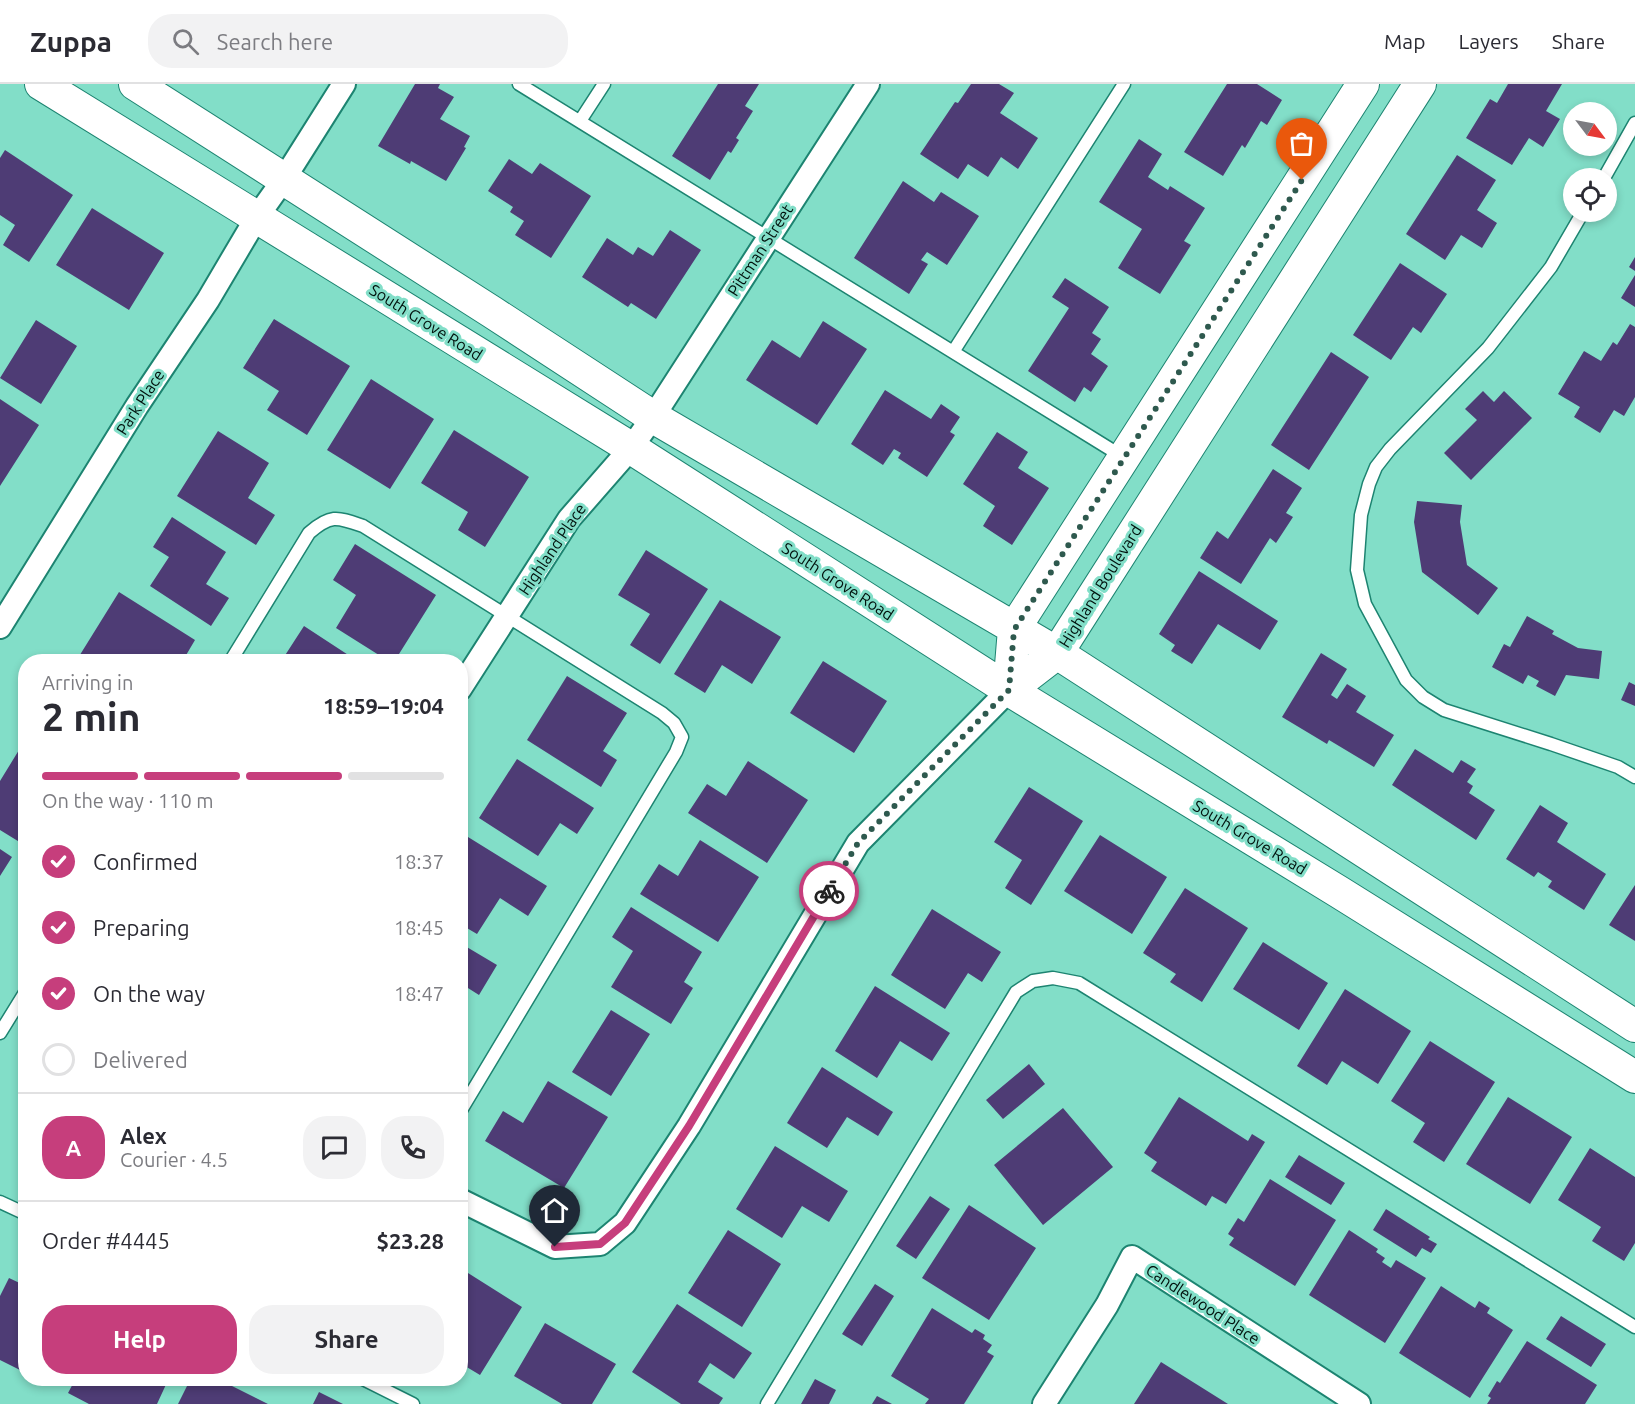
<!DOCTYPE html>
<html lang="en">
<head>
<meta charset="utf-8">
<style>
  :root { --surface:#fff; --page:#f2f2f3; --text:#2b2b33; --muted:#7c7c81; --line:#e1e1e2; --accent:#c63e7c }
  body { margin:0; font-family:Ubuntu,sans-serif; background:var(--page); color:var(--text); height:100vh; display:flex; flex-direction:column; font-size:22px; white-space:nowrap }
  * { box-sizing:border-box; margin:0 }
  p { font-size:20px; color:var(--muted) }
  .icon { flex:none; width:33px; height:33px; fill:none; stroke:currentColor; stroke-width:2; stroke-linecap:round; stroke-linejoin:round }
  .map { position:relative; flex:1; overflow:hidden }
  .panel { position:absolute; left:18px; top:570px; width:450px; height:732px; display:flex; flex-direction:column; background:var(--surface); border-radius:24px; box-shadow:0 3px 9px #0003 }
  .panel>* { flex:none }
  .needle { width:39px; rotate:122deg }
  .buttons { position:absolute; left:1563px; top:18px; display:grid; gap:12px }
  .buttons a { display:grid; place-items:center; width:54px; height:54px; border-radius:50%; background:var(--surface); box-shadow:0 3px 9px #0003; font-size:30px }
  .pin { position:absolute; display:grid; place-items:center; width:51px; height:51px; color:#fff; margin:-62px -26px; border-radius:50% 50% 50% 0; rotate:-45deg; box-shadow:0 0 6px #0007 }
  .pin .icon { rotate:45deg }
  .courier { position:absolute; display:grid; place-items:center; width:60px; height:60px; margin:-30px; border:4px solid #c63e7c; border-radius:50%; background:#fff; color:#222; box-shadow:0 2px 8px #0007 }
  .headline em { font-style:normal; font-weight:600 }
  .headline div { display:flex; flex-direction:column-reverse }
  .headline { display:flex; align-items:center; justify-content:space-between; height:102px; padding:0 24px }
  h1 { font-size:39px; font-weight:600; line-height:45px }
  .bar { display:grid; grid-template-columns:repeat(4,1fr); gap:9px 6px; align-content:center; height:72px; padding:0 24px }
  .bar i { height:8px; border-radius:4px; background:var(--line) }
  .bar .active { background:var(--accent) }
  .bar p { grid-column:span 4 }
  .line { display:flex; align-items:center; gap:15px; padding:0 24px; border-top:2px solid var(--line) }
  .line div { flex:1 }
  .round { display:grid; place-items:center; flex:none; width:63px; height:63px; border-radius:24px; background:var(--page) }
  ol { padding:0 24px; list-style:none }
  li { display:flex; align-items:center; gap:18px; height:66px }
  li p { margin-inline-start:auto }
  li .icon { padding:6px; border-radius:50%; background:var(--accent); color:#fff; stroke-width:4 }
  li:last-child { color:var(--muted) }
  li i { width:33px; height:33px; border:3px solid var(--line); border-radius:50% }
  .action { display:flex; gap:12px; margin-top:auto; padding:12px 24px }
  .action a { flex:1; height:69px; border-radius:24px; background:var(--accent); color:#fff; font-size:24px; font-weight:600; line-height:69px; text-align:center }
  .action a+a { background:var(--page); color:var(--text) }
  header { display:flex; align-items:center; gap:36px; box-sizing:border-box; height:84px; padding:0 30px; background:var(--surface); border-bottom:2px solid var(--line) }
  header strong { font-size:28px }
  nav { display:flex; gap:33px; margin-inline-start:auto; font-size:21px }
  .search { width:420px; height:54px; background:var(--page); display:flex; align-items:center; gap:15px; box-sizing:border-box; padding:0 21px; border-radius:24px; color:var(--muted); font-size:22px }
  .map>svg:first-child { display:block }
  .building { fill:#4e3c75 }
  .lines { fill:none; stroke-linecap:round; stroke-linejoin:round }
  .lane-casing { stroke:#1d8471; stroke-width:15 }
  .street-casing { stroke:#1d8471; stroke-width:26 }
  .secondary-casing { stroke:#1d8471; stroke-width:34 }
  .lane { stroke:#fff; stroke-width:12 }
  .street { stroke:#fff; stroke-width:22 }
  .secondary { stroke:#fff; stroke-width:32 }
  .done { stroke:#2e594e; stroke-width:6; stroke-dasharray:0 10.8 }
  .route { stroke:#c63e7c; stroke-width:8 }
  .labels { text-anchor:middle; stroke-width:6; stroke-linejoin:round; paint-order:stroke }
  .street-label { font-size:16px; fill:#00110c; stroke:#82dec8 }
</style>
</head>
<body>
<header>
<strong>Zuppa</strong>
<div class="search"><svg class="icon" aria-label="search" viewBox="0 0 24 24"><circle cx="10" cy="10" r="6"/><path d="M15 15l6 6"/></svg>Search here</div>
<nav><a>Map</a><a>Layers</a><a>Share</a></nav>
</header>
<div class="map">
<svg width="1635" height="1320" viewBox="0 0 1635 1320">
  <rect width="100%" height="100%" fill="#82dec8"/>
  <path class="building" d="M415,0h25l-2,4 16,9 -14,22 30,17 -6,11 2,1 -20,33 -35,-20 -1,3 -32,-18z
    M718,0h41l-14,22 8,5 -17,27 3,2 -8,13 -3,-2 -18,29 -38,-24z
    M971,0h28l15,9 -14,20 38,25 -20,31 -17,-12 -13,20 -20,-13 -10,15 -38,-25 35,-52 3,1z
    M1227,0h30l25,16 -15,25 -6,-4 -16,27 -3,-3 -19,31 -39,-24z
    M1508,0h54l-16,27 14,8 -17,28 -14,-9 -17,27 -46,-27 24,-39 7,4z
    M1139,55l23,15 -14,23 20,13 2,-4 35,22 -21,33 7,4 -31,49 -42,-26 24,-39 -43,-27z
    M5,66l68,45 -44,67 -26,-17 12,-20 -15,-10v-57z
    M1457,71l39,25 -19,30 20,13 -15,25 -21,-13 -16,25 -39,-26z
    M509,75l23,15 8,-11 51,33 -40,62 -36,-23 9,-14 -14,-9 3,-5 -25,-16z
    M903,97l31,21 7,-10 38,24 -32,49 -20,-13 -6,8 7,4 -19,30 -55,-36z
    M92,124l72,45 -35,57 -73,-45z
    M670,146l31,20 -45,69 -25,-16 -3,4 -46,-30 25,-39 26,17 5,-8 15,9z
    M1635,173v14l-6,-4z
    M1400,179l47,31 -26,39 -8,-6 -22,33 -38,-25z
    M1635,191v32l-14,-9z
    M1065,194l44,29 -17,26 9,6 -10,15 17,12 -17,26 -7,-5 -9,15 -47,-31 41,-63 -17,-11z
    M274,235l76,47 -43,69 -40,-25 12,-19 -36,-23z
    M36,236l41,26 -36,58 -41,-26z
    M823,237l44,28 -50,76 -71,-45 26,-40 28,18z
    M1630,240l5,3v70l-11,19 -10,-6 -14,23 -26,-16 6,-10 -22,-13 26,-43 17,10 12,-19 4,3z
    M1331,268l38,25 -60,93 -38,-25z
    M371,295l63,40 -44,70 -63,-39z
    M885,306l46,29 10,-15 19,13 -10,15 5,3 -28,42 -29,-19 3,-5 -7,-4 -11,16 -32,-21z
    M1483,307l11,11 10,-11 28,27 -61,62 -27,-27 33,-33 -12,-11z
    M0,315l39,26 -39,61z
    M454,346l75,47 -44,70 -27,-17 10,-18 -47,-29z
    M218,347l51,32 -21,35 27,17 -19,30 -79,-49z
    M997,348l31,20 -10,16 31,20 -37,57 -29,-19 12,-20 -32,-22z
    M1273,385l29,19 -16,25 7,4 -17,26 -6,-5 -29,46 -41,-26 17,-27 11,8z
    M1417,417l45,4 -2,17 7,43 31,23 -20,27 -56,-43 -8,-50z
    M172,433l54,35 -20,32 23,14 -18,28 -61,-40 19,-29 -16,-10z
    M355,460l81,51 -42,67h-4l-54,-34 20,-33 -23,-15z
    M646,466l62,39 -48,75 -30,-19 20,-31 -32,-19z
    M1199,487l79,50 -18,29 -42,-26 -26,40 -21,-13 4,-6 -16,-11z
    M119,508l76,48 -13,22h-99l-5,-4z
    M720,516l61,37 -29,47 -30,-19 -17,28 -31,-19z
    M1527,532l27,15 -2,3 26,14 24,3 -3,28 -33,-4 -11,21 -19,-10 3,-5 -11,-6 -5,9 -31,-17 12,-23 6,3z
    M304,542l55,36h-75l-2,-2z
    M1321,569l26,16 -16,26 6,4 10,-15 19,12 -10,16 38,23 -20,32 -45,-27 -2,4 -45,-27z
    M823,577l64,40 -33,52 -64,-40z
    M567,592l60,37 -24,38 14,9 -16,27 -74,-47z
    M1629,598l6,3v21l-14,-6z
    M1415,665l38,24 8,-13 15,9 -9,13 6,4 -4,7 26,17 -19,30 -84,-55z
    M19,666l7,4v92l-26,-16v-49z
    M517,675l77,49 -17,26 -17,-11 -22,33 -59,-38z
    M748,677l60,39 -41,63 -79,-50 19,-29 19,12z
    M1029,703l54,34 -52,84 -26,-17 17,-28 -28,-18z
    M1540,721l28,18 -11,19 49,32 -22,36 -36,-23 4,-6 -14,-9 -4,5 -28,-18z
    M1100,751l67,42 -35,57 -68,-43z
    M468,753l79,49 -19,30 -28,-18 -23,36 -17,-10v-76z
    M700,756l59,37 -41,65 -78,-48 19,-30 19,12z
    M0,765l12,8 -12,19z
    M1635,801v56l-26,-16z
    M1185,804l63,40 -46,74 -32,-20 6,-8 -33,-21z
    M631,823l71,45 -18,30 9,6 -22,36 -60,-37 22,-36 -21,-14z
    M932,825l69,43 -19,30 -14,-9 -23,36 -54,-34z
    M1263,858l65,41 -29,47 -66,-41z
    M460,859l37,22 -18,30 -19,-12z
    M875,902l75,47 -18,28 -32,-20 -23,37 -42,-27z
    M1345,905l66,42 -33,53 -36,-23 -15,24 -30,-19z
    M611,926l39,24 -39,62 -39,-24z
    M1430,957l65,41 -51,80 -31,-20 12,-19 -34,-22z
    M1029,980l16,20 -42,35 -17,-19z
    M822,983l71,45 -15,24 -31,-19 -20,31 -40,-25z
    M548,997l60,36 -44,71 -79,-47 18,-30 20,12z
    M1179,1013l69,44 4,-7 13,8 -39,62 -14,-8 -6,10 -55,-35 6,-9 -13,-9z
    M1508,1013l64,40 -42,67 -64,-40z
    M1063,1024l50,59 -70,58 -49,-60z
    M775,1062l73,45 -19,31 -27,-16 -20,32 -46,-29z
    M1590,1064l45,29v66l-11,18 -32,-20 9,-14 -43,-27z
    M1299,1071l46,28 -14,22 -46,-28z
    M1270,1095l66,41 -41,66 -66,-41 5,-7 -6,-4 10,-16 6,4z
    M930,1112l20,13 -34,50 -20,-13z
    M969,1121l67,43 -47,72 -67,-42z
    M1386,1125l44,28 -2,2 9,5 -6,9 -9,-5 -6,9 -43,-27z
    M728,1146l53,34 -39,63 -54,-34z
    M1349,1146l29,19 -2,3 9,6 -3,4 9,6 5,-8 30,18 -41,65 -76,-48z
    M468,1189l54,34 -42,68 -20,-12v-79z
    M9,1194l17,8v87l-26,-13v-64z
    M875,1200l19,12 -32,50 -20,-12z
    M1441,1202l34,22 4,-7 11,7 -3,5 26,17 -43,68 -71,-45z
    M677,1220l75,49 -18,26 -24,-16 -12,19 25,16 -4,6h-38l-49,-32z
    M932,1224l40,25 3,-4 10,6 -2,4 9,6 -5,7 7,4 -30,48h-39l4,-5 -38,-23z
    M1561,1232l45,28 -15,23 -45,-28z
    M545,1239l71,41 -24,40h-30l-48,-28z
    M1527,1257l70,44 -12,19h-98l4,-6 -3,-2 9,-15 3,2z
    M1161,1278l67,42h-94z
    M37,1294h15l-3,6z
    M76,1294h93l-12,26h-68l-21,-11z
    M191,1294h25l52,26h-90z
    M815,1295l21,11 -7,14h-28z
    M319,1308l24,12h-30z
    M877,1312l15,8h-20z"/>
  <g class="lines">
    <g class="lane-casing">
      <path id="lane" d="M519,0l604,373
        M580,37l24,-37
        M1604,94l31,-55
        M1583,128l-32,55 -63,81 -98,101 -14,18 -7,17 -8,31 -4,55 8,34 41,76 17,17 21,13 107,34 67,23 17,10
        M953,268l171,-268
        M230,578l79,-129c22,-19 28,-16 54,-7l299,187 12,10 8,14 -6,15 -216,360
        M0,949l26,-42
        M0,1118l26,12
        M361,1294l52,26
        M767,1320l249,-412 17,-11 20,-3 26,5 556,344"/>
    </g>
    <g class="street-casing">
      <path id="street" d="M0,543l137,-221 71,-106 49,-83 27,-38 60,-95
        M460,605l109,-170 62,-71 22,-31 215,-333
        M460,1116l95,47 45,-3 25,-21 64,-97 169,-283 151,-153
        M1044,1320l63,-99 25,-48 227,147"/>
    </g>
    <g class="secondary-casing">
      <path id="secondary" d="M41,0l590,364 378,242 330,202 296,185
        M135,0l357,228 161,105 404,236 578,373
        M1009,606l48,-37 363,-569
        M1009,606l5,-61 349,-545"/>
    </g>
    <use href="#lane" class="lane"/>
    <use href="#street" class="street"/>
    <use href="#secondary" class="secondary"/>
  </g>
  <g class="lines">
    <path class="done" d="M829,807l29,-48 151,-153 5,-60 288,-450"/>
    <path class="route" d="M555,1163l45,-3 25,-21 64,-97 140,-235"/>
  </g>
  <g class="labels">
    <g class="street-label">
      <text transform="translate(760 166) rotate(-57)" y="6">Pittman Street</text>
      <text transform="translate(426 238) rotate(32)" y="6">South Grove Road</text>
      <text transform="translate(140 318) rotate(-57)" y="6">Park Place</text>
      <text transform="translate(552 465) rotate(-56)" y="6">Highland Place</text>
      <text transform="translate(838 497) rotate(33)" y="6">South Grove Road</text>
      <text transform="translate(1100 502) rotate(-58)" y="6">Highland Boulevard</text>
      <text transform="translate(1250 753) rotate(31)" y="6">South Grove Road</text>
      <text transform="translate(1203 1220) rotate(33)" y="6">Candlewood Place</text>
    </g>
  </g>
</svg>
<div class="buttons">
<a><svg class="needle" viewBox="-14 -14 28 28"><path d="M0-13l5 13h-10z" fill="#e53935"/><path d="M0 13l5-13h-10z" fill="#7c7c81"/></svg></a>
<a><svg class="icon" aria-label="locate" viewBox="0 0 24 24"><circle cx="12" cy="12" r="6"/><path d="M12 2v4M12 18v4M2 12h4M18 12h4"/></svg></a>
</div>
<div class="pin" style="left:1302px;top:96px;background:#ea580c"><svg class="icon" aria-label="bag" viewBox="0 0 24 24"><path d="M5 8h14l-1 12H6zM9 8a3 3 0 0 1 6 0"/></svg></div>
<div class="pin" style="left:555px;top:1163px;background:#1f2937"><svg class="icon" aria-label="home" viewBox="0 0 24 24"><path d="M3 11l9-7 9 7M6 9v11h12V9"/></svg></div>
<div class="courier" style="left:829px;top:807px"><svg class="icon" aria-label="bike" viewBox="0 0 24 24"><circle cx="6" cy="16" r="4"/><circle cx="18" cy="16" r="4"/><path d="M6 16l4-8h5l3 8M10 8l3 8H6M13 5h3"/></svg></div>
<section class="panel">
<div class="headline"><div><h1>2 min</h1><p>Arriving in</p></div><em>18:59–19:04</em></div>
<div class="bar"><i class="active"></i><i class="active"></i><i class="active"></i><i></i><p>On the way · 110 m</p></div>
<ol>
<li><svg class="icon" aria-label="check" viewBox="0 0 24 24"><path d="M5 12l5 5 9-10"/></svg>Confirmed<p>18:37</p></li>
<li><svg class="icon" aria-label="check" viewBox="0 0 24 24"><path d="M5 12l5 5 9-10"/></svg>Preparing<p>18:45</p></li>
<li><svg class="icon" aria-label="check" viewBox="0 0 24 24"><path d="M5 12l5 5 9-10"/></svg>On the way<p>18:47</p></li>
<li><i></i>Delivered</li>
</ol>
<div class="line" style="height:108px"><b class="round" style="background:var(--accent);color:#fff">A</b><div><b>Alex</b><p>Courier · 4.5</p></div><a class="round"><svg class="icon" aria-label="chat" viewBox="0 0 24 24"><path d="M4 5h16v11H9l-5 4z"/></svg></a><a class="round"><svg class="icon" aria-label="phone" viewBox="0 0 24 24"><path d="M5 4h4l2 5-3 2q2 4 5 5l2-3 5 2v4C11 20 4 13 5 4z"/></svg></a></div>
<div class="line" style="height:78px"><div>Order #4445</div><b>$23.28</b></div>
<div class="action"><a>Help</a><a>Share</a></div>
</section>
</div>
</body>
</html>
